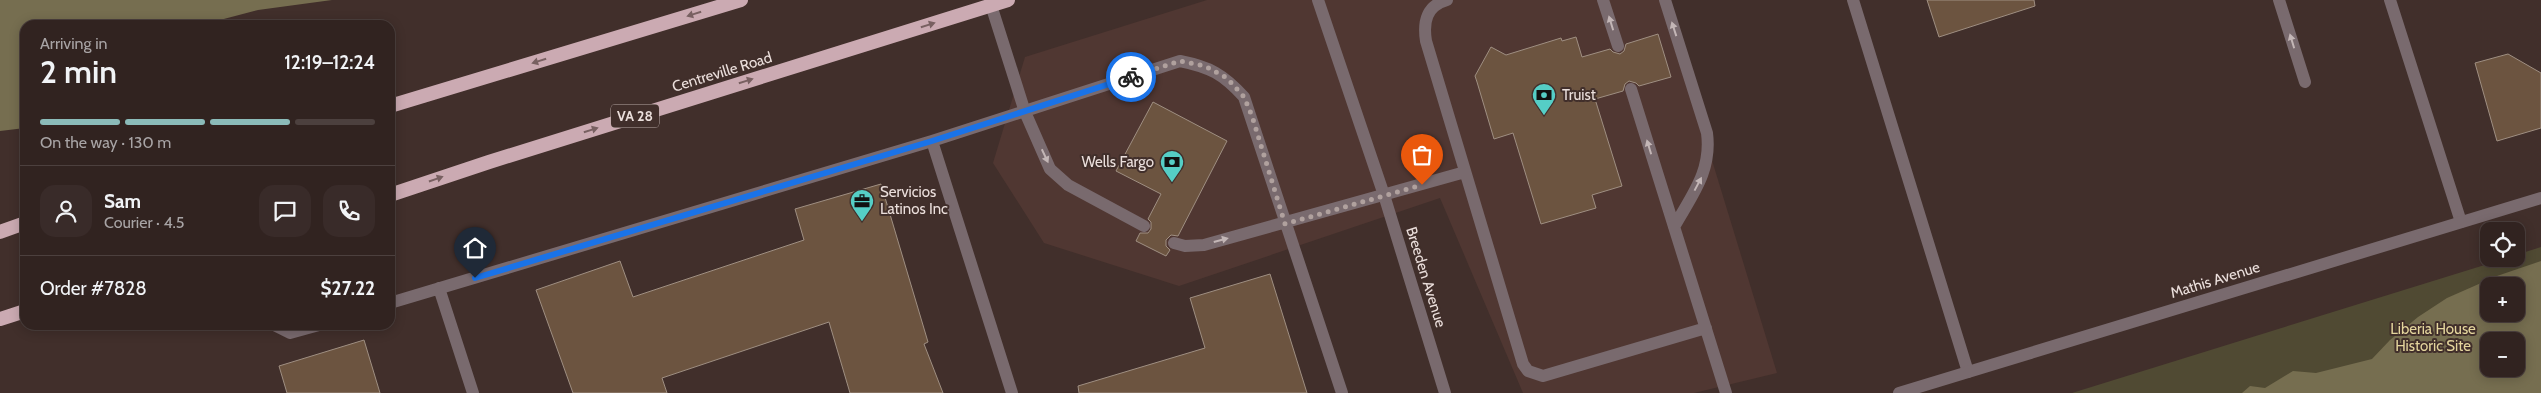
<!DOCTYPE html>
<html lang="en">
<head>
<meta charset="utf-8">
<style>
  :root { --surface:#312320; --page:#392b29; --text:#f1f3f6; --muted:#a8a4a5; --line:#4c403e; --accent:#8bbbb9 }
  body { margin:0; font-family:Cabin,sans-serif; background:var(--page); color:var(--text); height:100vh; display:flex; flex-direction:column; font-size:19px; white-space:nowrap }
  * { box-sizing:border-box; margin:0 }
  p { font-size:16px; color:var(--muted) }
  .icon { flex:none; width:28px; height:28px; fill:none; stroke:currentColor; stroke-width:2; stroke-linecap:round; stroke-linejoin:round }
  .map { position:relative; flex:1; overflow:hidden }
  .drawer { position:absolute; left:20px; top:20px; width:375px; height:310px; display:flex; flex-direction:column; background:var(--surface); border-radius:15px; box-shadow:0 2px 12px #0003,0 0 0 1px var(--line) }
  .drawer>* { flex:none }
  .fabs { position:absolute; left:2480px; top:222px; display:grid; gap:10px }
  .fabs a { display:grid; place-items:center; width:45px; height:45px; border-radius:10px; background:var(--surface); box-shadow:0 2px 12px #0003,0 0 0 1px var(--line); font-size:25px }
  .pin { position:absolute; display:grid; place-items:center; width:42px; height:42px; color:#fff; margin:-51px -21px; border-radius:50% 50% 50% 0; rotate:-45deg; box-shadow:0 0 5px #0007 }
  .pin .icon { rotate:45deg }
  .courier { position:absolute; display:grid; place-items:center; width:50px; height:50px; margin:-25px; border:4px solid #1a73e8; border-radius:50%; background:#fff; color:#222; box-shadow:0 1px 6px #0007 }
  .headline em { font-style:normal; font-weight:600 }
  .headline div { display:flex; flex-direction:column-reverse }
  .headline { display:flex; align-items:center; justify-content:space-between; height:85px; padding:0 20px }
  h1 { font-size:32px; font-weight:600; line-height:38px }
  .bar { display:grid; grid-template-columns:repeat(4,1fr); gap:8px 5px; align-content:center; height:60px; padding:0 20px }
  .bar i { height:6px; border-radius:4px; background:var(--line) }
  .bar .on { background:var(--accent) }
  .bar p { grid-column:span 4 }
  .line { display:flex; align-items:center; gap:12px; padding:0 20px; border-top:1px solid var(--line) }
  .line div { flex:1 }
  .round { display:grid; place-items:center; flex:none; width:52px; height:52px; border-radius:15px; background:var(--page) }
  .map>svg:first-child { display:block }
  .built { fill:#503732 }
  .green { fill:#504a33; fill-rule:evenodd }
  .forest { fill:#766e50; fill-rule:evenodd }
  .building { fill:#6c5440; stroke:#9f8f82 }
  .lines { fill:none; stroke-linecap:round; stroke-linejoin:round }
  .service { stroke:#796a6e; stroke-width:12 }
  .tertiary { stroke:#796a6e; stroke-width:12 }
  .trunk { stroke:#cbaab2; stroke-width:14 }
  .oneway { fill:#786061 }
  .oneway2 { fill:#c3b6b6 }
  .done { stroke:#b0a19e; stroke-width:5; stroke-dasharray:0 9 }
  .route { stroke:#1a73e8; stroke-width:6 }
  .labels { text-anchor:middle; stroke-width:4; stroke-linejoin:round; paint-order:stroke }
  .shield { fill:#412f2b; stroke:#b8aaa7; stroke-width:1 }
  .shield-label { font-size:14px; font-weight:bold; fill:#ebdfdc }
  .street-label { font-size:15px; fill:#ebdfdc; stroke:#412f2b }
  .poi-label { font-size:15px; fill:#ebdfdc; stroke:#412f2b; text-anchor:start }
  .park-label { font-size:15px; fill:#e4d59d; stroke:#412f2b }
</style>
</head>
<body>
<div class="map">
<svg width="2541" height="393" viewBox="0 0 2541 393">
  <rect width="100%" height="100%" fill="#412f2b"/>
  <path class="built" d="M1207,0h456l114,373 -83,20h-171l-83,-195 -261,88 -135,-43 -51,-80 32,-106z"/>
  <path class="green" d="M2541,247v146h-469l432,-134h12v-4zM2489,286h27v28h-27zM2489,341h27v28h-27z"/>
  <path class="forest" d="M0,0h332l-74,10 -57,15h-176v103l-25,3z
    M2541,261v132h-299l8,-7 15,2 28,-17 23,2 56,-14 18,-19 28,-23 29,-19 50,-22zM2489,286h27v28h-27zM2489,341h27v28h-27z"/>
  <path class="building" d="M1927,0h107l1,6 -96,31z
    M1658,34l13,43 -32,9 -3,-3 -7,-2 -4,3 -2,7 -28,8 27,87 -30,9 4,13 -55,16 -28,-91 -19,6 -17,-57 -2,-6 16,-29 15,8 55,-17 1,3 14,-4 6,20 28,-8 3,3 7,2 4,-3 2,-7z
    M2508,54l33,19v55l-44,13 -22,-78z
    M1153,102l74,39 -49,95 -7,-1 -5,5v6l4,4 -4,6 -30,-15 4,-8h8l3,-4v-7l-3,-3 13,-25 -45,-23z
    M881,184l47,158 -4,2 19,49h-93l-21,-71 -167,56 5,15h-94l-37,-103 84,-29 13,36 171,-57 -9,-31z
    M1270,274l37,119h-228l-1,-7 127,-38 -15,-50z
    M364,340l16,53h-93l-8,-27z"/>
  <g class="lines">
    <path class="service" d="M1447,0c-21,6 -24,22 -21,41l97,323 5,7 15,5 163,-48
      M1603,0l15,46
      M1665,0l42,133c5,38 -15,62 -33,94
      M1853,0l115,372
      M2279,0l26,82
      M2390,0l71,222
      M991,5l34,107 25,57 18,16 76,41
      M1631,89l95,304
      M932,141l80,252
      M1174,243l11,3 19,-1 261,-73
      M439,288l34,105
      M390,303l542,-162 248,-80c30,6 43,13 64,36l98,296
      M274,325l16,8 29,-8"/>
    <path class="tertiary" d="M1318,0l66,195 61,198
      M1899,393l642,-195"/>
    <path class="trunk" d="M390,106l351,-106
      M390,195l99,-33 519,-162
      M0,232l25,-9
      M0,319l25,-8"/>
  </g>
  <defs><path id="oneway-solid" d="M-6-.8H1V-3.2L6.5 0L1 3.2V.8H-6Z" transform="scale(1.25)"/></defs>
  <g class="oneway">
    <use href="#oneway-solid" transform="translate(694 14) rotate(163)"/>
    <use href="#oneway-solid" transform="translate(928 25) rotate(-17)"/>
    <use href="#oneway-solid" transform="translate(539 61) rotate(163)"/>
    <use href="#oneway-solid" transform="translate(746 81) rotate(-17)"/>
    <use href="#oneway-solid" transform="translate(591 130) rotate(-17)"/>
    <use href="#oneway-solid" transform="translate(436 179) rotate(-19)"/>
  </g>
  <g class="oneway2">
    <use href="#oneway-solid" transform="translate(1611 23) rotate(-107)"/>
    <use href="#oneway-solid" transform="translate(1674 29) rotate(-108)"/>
    <use href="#oneway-solid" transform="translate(2292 41) rotate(-107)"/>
    <use href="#oneway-solid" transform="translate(1649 147) rotate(-107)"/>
    <use href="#oneway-solid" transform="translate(1045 156) rotate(65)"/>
    <use href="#oneway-solid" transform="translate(1698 184) rotate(-62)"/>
    <use href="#oneway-solid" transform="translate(1221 240) rotate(-15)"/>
  </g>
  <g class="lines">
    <path class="done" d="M1131,77l49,-16 25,5 22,12 17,19 8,19 33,108 137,-39"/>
    <path class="route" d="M475,278l457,-137 199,-64"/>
  </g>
  <defs>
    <g id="bank-pin" transform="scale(1.25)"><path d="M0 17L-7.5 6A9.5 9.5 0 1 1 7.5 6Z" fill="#55cec6" stroke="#412f2b"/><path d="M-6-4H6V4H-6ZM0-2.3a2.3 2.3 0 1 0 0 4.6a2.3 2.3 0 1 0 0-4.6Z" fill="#111"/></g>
    <g id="office-pin" transform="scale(1.25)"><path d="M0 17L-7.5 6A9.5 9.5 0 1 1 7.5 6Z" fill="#55cec6" stroke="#412f2b"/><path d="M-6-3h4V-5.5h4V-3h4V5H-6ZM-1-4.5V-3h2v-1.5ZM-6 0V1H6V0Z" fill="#111"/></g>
  </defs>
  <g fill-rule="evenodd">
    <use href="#bank-pin" x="1544" y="95"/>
    <use href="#bank-pin" x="1172" y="162"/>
    <use href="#office-pin" x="862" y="201"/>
  </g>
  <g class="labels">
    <rect class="shield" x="611" y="104.5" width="48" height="23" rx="4"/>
    <g class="shield-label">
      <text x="635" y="121">VA 28</text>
    </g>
    <g class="street-label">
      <text transform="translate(722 72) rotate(-17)" y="5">Centreville Road</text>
      <text transform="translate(1426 277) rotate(73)" y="5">Breeden Avenue</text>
      <text transform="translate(2215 280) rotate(-17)" y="5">Mathis Avenue</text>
    </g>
    <g class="poi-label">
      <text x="1562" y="100">Truist</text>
      <text x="1154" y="167" text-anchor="end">Wells Fargo</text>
      <text x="880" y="197">Servicios<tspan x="880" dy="17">Latinos Inc</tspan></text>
    </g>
    <g class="park-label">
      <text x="2433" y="334">Liberia House<tspan x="2433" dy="17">Historic Site</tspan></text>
    </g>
  </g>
</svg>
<div class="fabs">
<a><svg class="icon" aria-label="locate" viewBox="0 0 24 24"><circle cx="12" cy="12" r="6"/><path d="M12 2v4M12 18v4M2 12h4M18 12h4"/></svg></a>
<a>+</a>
<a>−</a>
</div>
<div class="pin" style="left:1422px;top:185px;background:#ea580c"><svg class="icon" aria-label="bag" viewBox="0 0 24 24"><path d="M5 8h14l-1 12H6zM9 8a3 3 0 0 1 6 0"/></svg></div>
<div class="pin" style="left:475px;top:278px;background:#1f2937"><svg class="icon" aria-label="home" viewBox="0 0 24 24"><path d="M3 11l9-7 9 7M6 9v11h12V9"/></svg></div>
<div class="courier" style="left:1131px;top:77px"><svg class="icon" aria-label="bike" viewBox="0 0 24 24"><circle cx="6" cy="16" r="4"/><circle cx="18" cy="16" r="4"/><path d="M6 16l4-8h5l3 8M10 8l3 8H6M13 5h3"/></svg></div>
<section class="drawer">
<div class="headline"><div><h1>2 min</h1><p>Arriving in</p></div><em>12:19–12:24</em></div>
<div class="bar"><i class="on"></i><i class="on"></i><i class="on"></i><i></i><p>On the way · 130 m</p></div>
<div class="line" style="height:90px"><a class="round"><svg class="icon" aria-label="person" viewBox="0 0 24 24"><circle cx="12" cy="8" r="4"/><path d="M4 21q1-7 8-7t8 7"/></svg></a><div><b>Sam</b><p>Courier · 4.5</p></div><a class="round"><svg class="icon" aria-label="chat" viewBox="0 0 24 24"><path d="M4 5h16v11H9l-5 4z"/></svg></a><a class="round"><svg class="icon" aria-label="phone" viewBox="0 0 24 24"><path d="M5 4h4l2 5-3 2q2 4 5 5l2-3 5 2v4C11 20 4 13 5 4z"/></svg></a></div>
<div class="line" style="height:65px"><div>Order #7828</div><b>$27.22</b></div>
</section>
</div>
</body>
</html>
